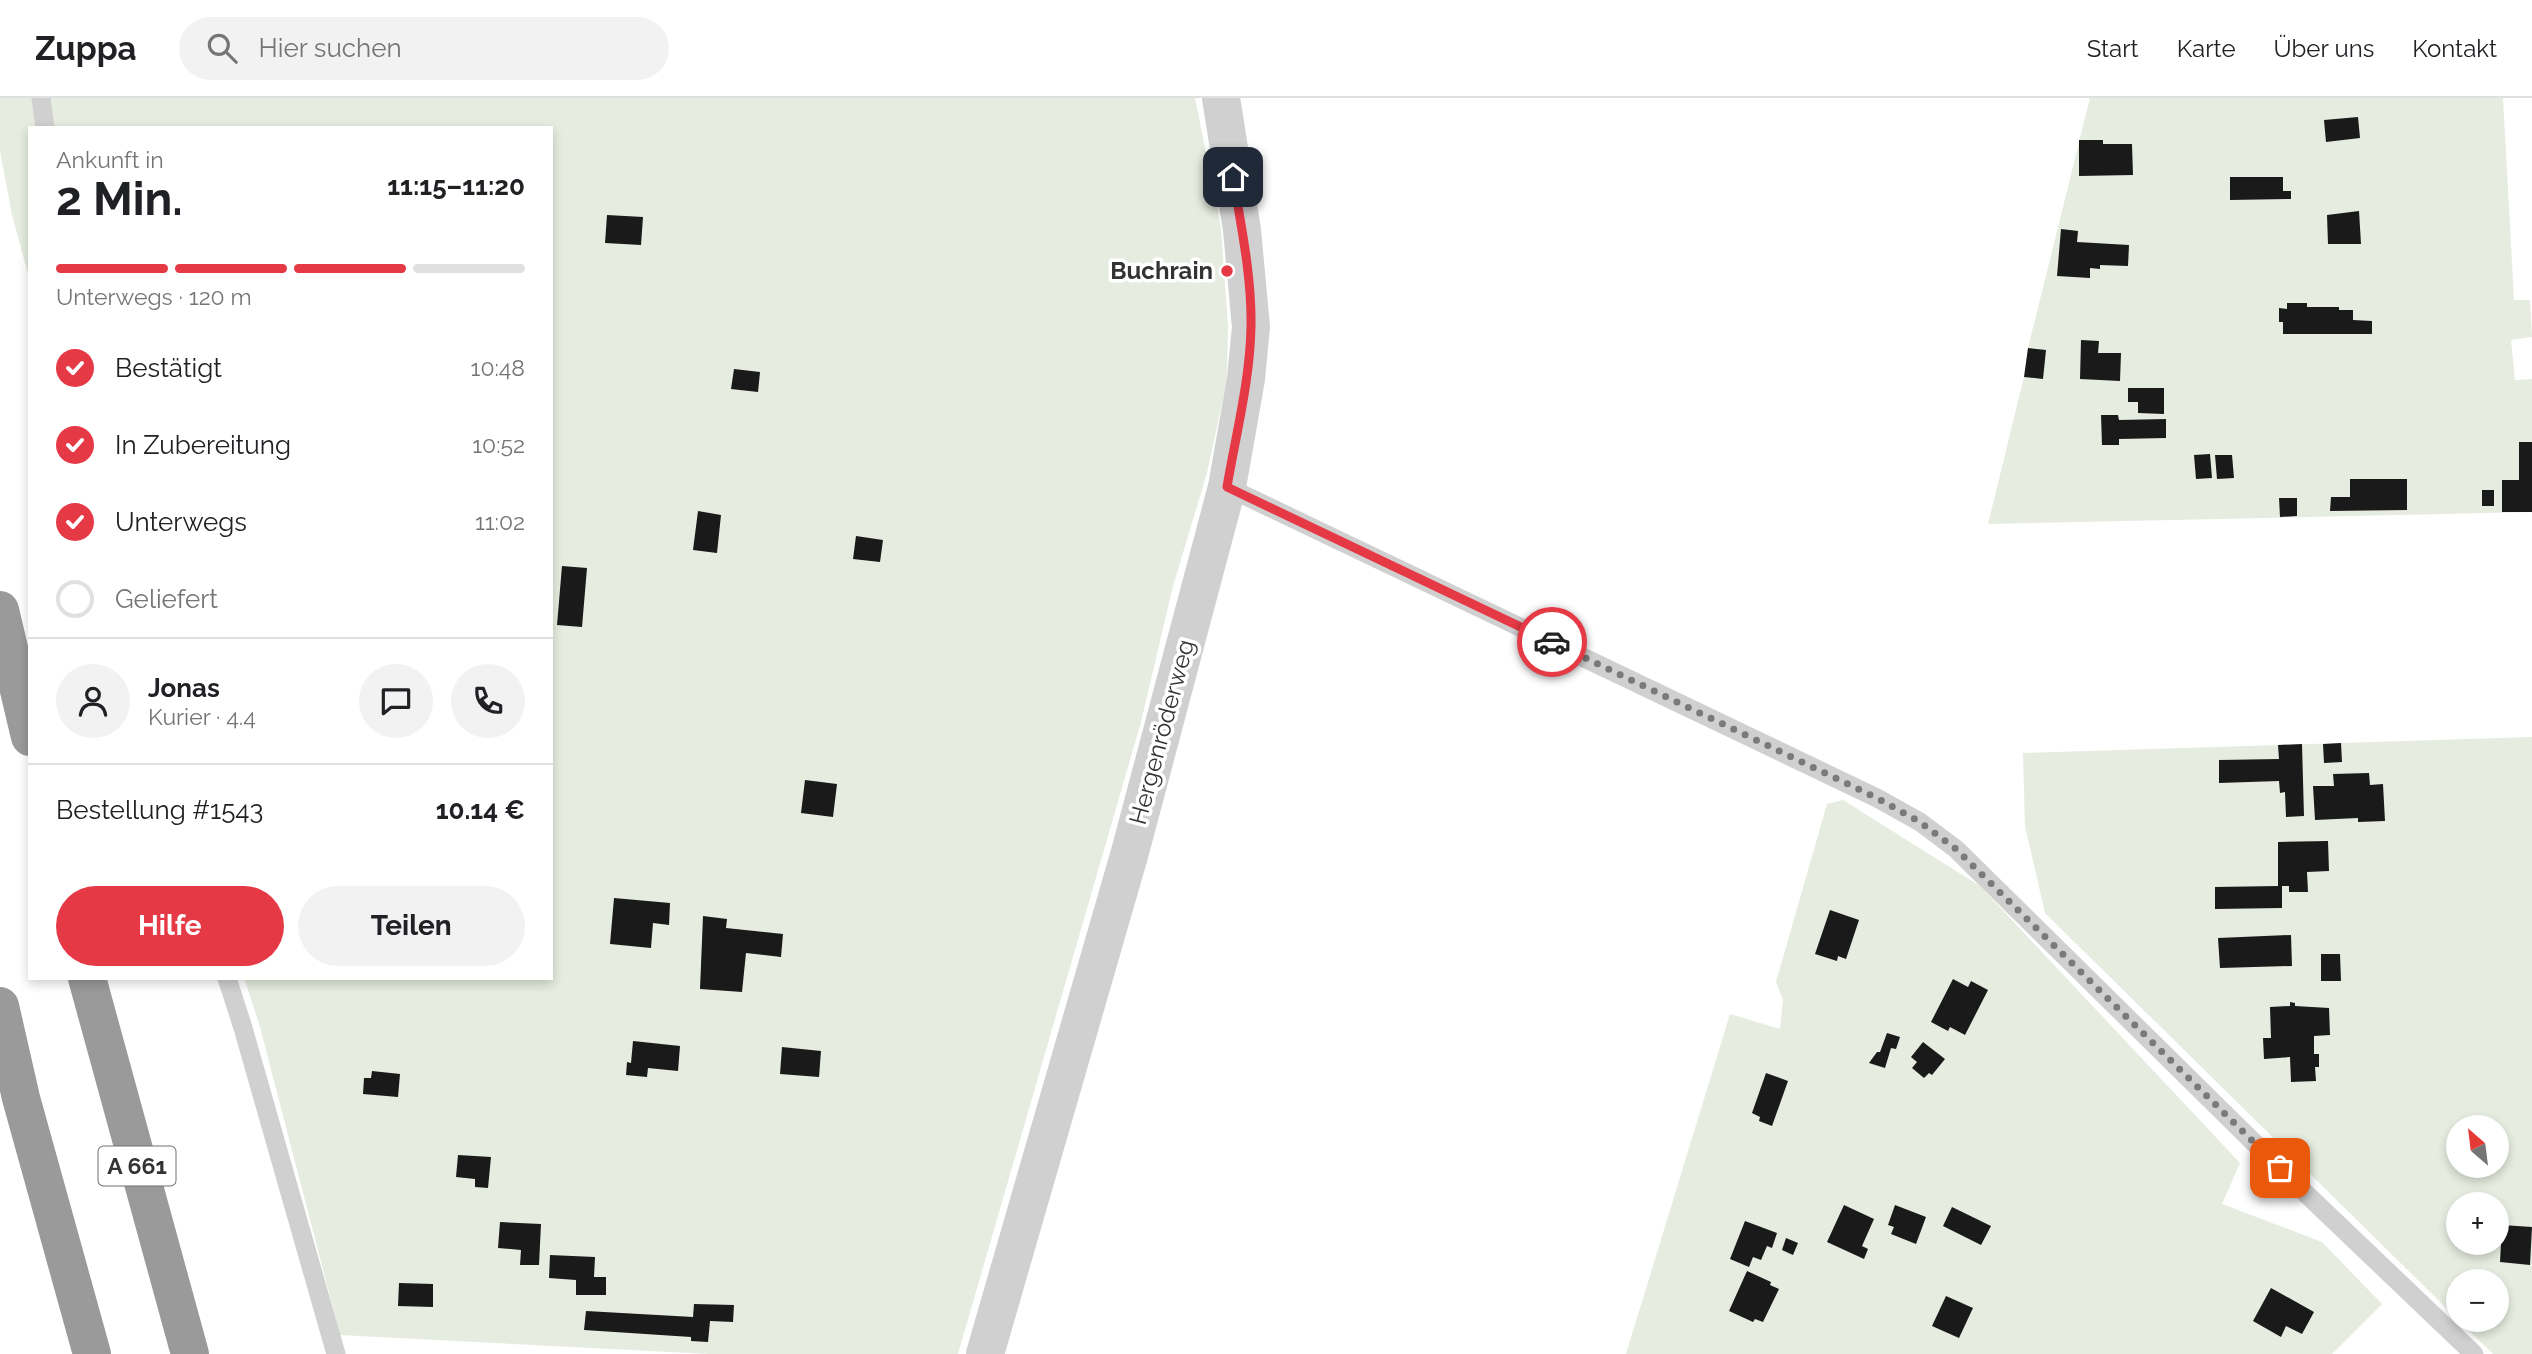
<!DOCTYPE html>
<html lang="de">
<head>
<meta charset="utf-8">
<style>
  :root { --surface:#fff; --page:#f2f2f2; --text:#202124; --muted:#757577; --line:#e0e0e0; --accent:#e63946 }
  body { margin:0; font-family:Raleway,sans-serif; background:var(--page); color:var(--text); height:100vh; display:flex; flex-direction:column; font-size:26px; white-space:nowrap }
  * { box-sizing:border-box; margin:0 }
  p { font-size:23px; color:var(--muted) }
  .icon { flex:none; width:38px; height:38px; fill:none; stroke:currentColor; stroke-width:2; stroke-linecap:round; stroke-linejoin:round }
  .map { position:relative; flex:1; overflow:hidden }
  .side { position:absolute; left:28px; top:28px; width:525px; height:854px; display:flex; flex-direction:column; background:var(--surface); border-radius:0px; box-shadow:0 4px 10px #0003 }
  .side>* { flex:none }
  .needle { width:46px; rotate:332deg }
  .buttons { position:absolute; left:2446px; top:1017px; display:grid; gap:14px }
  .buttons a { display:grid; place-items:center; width:63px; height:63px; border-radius:50%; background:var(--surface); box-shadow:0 4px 10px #0003; font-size:35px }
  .pin { position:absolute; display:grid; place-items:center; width:60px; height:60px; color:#fff; margin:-30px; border-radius:14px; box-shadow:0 4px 10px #0006 }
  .courier { position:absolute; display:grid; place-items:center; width:70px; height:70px; margin:-35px; border:5px solid #e63946; border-radius:50%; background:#fff; color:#222; box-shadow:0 2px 9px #0007 }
  .headline em { font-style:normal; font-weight:700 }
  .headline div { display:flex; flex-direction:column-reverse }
  .headline { display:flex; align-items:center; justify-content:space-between; height:119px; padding:0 28px }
  h1 { font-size:46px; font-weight:700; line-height:52px }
  .bar { display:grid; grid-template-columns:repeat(4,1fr); gap:10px 7px; align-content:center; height:84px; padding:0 28px }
  .bar i { height:9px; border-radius:5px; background:var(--line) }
  .bar .current { background:var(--accent) }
  .bar p { grid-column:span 4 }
  .line { display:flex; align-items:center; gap:18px; padding:0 28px; border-top:2px solid var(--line) }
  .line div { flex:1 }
  .round { display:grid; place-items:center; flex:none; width:74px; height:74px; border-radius:37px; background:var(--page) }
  ol { padding:0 28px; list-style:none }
  li { display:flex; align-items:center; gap:21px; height:77px }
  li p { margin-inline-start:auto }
  li .icon { padding:7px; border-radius:50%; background:var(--accent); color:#fff; stroke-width:4 }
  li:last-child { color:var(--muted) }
  li i { width:38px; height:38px; border:4px solid var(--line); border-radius:50% }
  .cta { display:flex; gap:14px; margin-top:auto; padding:14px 28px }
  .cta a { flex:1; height:80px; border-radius:42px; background:var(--accent); color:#fff; font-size:28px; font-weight:700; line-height:80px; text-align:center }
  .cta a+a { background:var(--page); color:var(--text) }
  header { display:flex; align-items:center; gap:42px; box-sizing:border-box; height:98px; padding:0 35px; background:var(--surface); border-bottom:2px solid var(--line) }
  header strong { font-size:33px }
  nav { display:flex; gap:38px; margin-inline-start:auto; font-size:24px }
  .search { width:490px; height:63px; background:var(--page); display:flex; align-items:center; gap:18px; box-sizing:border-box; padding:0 24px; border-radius:38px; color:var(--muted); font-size:26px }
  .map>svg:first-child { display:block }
  .green { fill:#e6ecdf; fill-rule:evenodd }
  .building { fill:#1a1a1a }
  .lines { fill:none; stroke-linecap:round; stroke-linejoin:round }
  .lane { stroke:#d0d0d0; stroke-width:19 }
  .street { stroke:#d0d0d0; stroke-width:38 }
  .highway { stroke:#9a9a9a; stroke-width:38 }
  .done { stroke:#7a7a7a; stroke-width:7; stroke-dasharray:0 12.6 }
  .route { stroke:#e63946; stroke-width:9 }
  .poi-dot { fill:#e63946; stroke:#fff; stroke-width:2.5 }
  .labels { text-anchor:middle; stroke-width:7; stroke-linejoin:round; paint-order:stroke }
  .shield { fill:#fff; stroke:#707070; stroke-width:2 }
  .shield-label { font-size:23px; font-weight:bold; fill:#333 }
  .poi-label { font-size:24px; font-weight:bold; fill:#333; stroke:#fff; text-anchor:end }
  .street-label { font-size:24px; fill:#333; stroke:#fff }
</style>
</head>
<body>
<header>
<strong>Zuppa</strong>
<div class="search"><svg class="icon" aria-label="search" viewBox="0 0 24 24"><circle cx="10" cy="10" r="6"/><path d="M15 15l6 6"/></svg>Hier suchen</div>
<nav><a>Start</a><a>Karte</a><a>Über uns</a><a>Kontakt</a></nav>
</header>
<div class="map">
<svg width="2532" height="1256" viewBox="0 0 2532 1256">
  <rect width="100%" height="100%" fill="#fff"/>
  <path class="green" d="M0,0h1195l26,130 7,98 -1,54 -20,93 -34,113 -32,136 -183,632h-248l-370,-19 -80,-308 -16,-49h307v-850h-521v153l-18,-66 -12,-64z
    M2090,0h413l11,202h16l2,37 -21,3 4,40 17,-1v133l-544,12 36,-147 4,-29z
    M2532,639v617h-39l-448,-441 -20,-87 -2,-73zM2459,1029h38v39h-38zM2459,1106h38v38h-38zM2459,1183h38v39h-38z
    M1843,702l137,86 260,277 -18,41 100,38 60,62 -50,50h-706l104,-340 50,15 3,-29 -7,-18 51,-178z"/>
  <path class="building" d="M2358,19l2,21 -34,4 -2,-22z
    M2079,42h24v4h29l1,31 -54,1z
    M2230,79h53v14h8v8l-61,1z
    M2359,113l2,33h-33l-1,-29z
    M607,117l36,2 -2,28 -36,-2z
    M2061,131l17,2 -1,11 52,3 -1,21 -28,-1v4l-10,-1v10l-33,-2z
    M2287,205h20v4h32v3h14v10l19,1v13h-89v-12h-4v-14l8,1z
    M2081,242l18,1 -1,12h23l-1,28 -40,-2z
    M2028,250l18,2 -3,29 -19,-2z
    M734,271l26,3 -2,20 -27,-3z
    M2128,290h36v26l-26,-1v-11h-10z
    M2101,317h17l1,5 47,-1v19l-47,1v6h-17z
    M2519,344h13v70h-30v-32h17z
    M2210,356l2,24 -16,1 -2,-24z
    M2215,357h17l2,23 -17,1z
    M2350,381h57v31l-77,1 1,-14h19z
    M2482,392h12v16h-12z
    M2279,400h18v18l-17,1z
    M698,413l23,4 -4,38 -24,-3z
    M856,438l27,4 -3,22 -27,-3z
    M562,468l25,2 -5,59 -25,-2z
    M2341,645l1,19 -18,1 -1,-19z
    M2302,646l2,72 -18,1 -1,-25 -5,1 -1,-12 -60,2v-23l60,-1 -1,-14z
    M2369,675l1,12 13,-1 2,37 -27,1v-4l-43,2 -2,-34h21l-1,-12z
    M805,682l32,4 -4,33 -32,-4z
    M2328,743l1,30 -22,1 1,20h-19v-6h-7v22l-67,1v-22l63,-1v-44z
    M614,800l56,5 -1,22 -16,-2 -2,25 -41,-4z
    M1830,812l29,10 -13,39 -8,-3 -1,5 -22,-7z
    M703,818l24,3 -1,9 57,6 -2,23 -35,-4 -4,39 -42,-3z
    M2291,837l1,31 -72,2 -2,-30z
    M2321,856h19l1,27h-20z
    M1953,881l15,8 3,-6 17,9 -23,45 -15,-8 -2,4 -17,-9z
    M2290,904l5,1v3l34,2 1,27 -16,1v18h5v13h-4l1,14 -25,1 -1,-25 -26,2 -1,-21h8l-1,-31 20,-1z
    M1887,935l13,4 -4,12 -5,-1 -6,20 -16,-5 8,-11h3z
    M633,943l47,5 -2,25 -30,-3 -1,9 -21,-2 1,-13 4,1z
    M1923,944l22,17 -13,16 -3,-2 -5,5 -12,-10 5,-6 -6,-5z
    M782,949l39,4 -2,26 -39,-3z
    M372,973l28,3 -2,23 -35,-3 1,-16h7z
    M1766,975l22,8 -16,45 -13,-5 1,-4 -8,-4z
    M458,1057l33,2 -3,31 -13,-1v-8l-19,-2z
    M1844,1107l30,14 -12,27 6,3 -4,10 -37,-17z
    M1895,1107l31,12 -10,27 -25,-10 3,-7 -6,-2z
    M1952,1109l39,19 -10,19 -38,-19z
    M1745,1123l32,12 -5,15 -5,-2 -6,14 -8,-3 -4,10 -19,-8z
    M500,1124l41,2 -2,41h-19l1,-15 -23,-2z
    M2502,1127l30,2 -2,38 -30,-3z
    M1786,1140l12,5 -5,12 -11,-5z
    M550,1157l45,2 -1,20h12v18h-30v-15l-27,-2z
    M1747,1173l24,11 -1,3 9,4 -16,33 -8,-3 -2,3 -24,-11z
    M399,1185l34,1v23l-35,-1z
    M2271,1190l43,24 -12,22 -16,-8 -5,11 -28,-16z
    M1946,1198l27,12 -14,30 -27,-12z
    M694,1206l40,1 -1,17 -23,-1 -2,21 -17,-1v-4l-107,-7 2,-19 107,6z"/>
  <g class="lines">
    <path class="lane" d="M41,0l4,30
      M1227,389l650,311 43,24 36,27 344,339 174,166
      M227,880l16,50 93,326"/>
    <path class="street" d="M985,1256l145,-502 97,-365 19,-108 5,-52 -9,-97 -21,-132"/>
    <path class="highway" d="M0,512l30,127
      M87,880l103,376
      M0,908l21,92 71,256"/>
  </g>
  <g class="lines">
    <path class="done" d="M1552,544l325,156 43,24 36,27 324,319"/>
    <path class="route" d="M1233,79c8,49 19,100 18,150 -1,53 -15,107 -24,160l325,155"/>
  </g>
  <circle class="poi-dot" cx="1227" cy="173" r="7"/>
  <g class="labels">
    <rect class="shield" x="98.5" y="1048.5" width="77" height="39" rx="5"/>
    <g class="shield-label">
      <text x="137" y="1076">A 661</text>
    </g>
    <g class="poi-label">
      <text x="1213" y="181">Buchrain</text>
    </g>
    <g class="street-label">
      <text transform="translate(1162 634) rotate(-75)" y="8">Hergenröderweg</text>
    </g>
  </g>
</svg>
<div class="buttons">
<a><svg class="needle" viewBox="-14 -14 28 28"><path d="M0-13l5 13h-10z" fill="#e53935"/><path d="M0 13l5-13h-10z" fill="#757577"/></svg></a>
<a>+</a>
<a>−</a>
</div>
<div class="pin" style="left:2280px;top:1070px;background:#ea580c"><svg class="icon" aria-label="bag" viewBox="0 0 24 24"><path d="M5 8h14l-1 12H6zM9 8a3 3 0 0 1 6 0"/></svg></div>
<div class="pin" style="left:1233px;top:79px;background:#1f2937"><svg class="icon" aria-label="home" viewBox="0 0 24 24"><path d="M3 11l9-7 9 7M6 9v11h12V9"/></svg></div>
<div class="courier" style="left:1552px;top:544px"><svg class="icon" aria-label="car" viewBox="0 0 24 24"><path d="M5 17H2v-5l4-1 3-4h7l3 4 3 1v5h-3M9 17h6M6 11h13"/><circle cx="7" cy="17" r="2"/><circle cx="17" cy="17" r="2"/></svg></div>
<section class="side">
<div class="headline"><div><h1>2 Min.</h1><p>Ankunft in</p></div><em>11:15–11:20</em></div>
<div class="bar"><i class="current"></i><i class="current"></i><i class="current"></i><i></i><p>Unterwegs · 120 m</p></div>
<ol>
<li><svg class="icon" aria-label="check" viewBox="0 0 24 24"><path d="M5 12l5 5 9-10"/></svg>Bestätigt<p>10:48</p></li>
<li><svg class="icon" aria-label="check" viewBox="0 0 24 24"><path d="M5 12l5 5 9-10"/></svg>In Zubereitung<p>10:52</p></li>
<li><svg class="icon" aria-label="check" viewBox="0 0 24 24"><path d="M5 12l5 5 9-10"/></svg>Unterwegs<p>11:02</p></li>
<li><i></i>Geliefert</li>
</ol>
<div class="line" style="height:126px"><a class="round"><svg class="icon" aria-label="person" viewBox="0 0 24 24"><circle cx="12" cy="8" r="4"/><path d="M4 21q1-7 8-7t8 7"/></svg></a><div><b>Jonas</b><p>Kurier · 4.4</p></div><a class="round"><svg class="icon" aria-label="chat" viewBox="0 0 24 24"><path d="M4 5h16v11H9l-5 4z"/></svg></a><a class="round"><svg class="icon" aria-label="phone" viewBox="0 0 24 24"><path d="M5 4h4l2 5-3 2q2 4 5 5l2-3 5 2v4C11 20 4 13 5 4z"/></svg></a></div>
<div class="line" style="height:91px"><div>Bestellung #1543</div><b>10.14 €</b></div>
<div class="cta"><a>Hilfe</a><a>Teilen</a></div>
</section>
</div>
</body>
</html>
